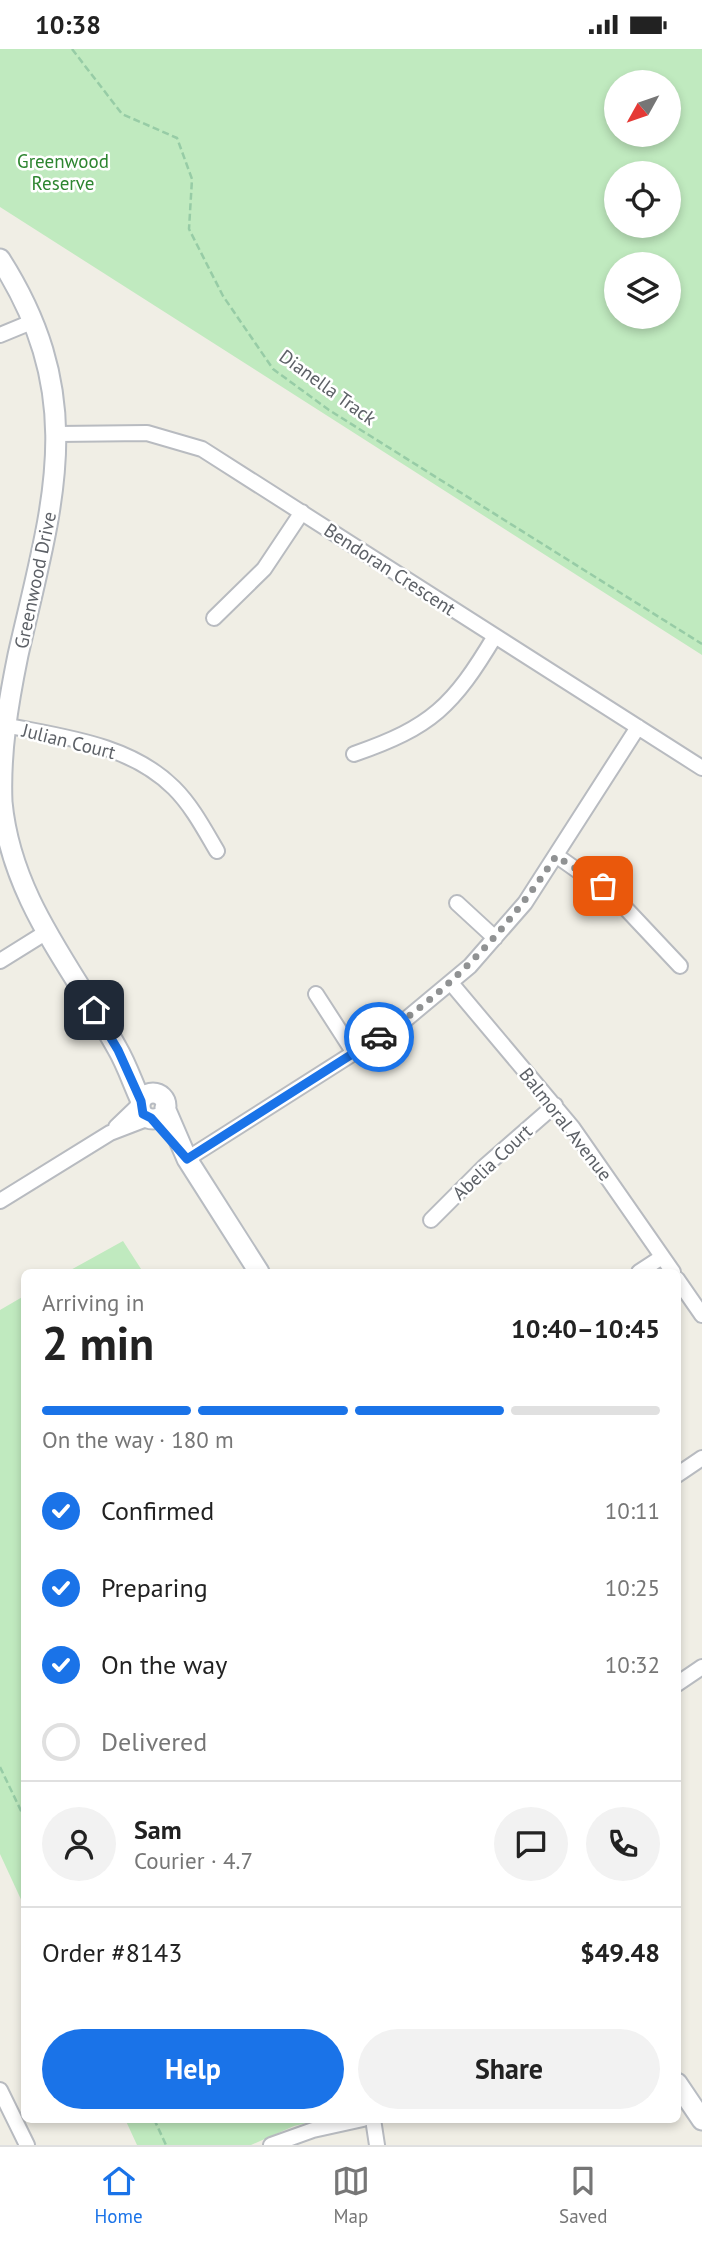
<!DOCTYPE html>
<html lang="en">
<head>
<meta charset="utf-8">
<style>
  :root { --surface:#fff; --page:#f2f2f2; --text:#222; --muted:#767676; --line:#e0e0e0; --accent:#1a73e8 }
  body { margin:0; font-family:"PT Sans",sans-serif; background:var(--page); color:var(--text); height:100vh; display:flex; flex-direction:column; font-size:26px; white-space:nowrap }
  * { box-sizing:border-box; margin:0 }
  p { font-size:23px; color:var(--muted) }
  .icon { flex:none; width:38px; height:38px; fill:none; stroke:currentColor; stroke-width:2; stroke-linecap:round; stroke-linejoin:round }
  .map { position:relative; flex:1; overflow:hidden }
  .side { position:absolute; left:21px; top:1220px; width:660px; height:854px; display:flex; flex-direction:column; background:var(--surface); border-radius:10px; box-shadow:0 4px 10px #0003 }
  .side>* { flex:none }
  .needle { width:46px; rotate:230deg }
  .buttons { position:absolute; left:604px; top:21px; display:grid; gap:14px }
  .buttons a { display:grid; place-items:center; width:77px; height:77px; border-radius:50%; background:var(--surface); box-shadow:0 4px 10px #0003; font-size:35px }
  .pin { position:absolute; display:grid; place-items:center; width:60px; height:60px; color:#fff; margin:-30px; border-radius:14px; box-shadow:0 4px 10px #0006 }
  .courier { position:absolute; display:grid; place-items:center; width:70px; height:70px; margin:-35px; border:5px solid #1a73e8; border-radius:50%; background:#fff; color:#222; box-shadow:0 2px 9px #0007 }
  .headline em { font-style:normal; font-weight:700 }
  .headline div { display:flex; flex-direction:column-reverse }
  .headline { display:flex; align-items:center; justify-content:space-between; height:119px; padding:0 21px }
  h1 { font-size:46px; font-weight:700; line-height:52px }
  .bar { display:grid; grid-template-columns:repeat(4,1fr); gap:10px 7px; align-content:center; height:84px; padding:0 21px }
  .bar i { height:9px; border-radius:5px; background:var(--line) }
  .bar .active { background:var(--accent) }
  .bar p { grid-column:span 4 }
  .line { display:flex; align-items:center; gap:18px; padding:0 21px; border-top:2px solid var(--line) }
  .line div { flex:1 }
  .round { display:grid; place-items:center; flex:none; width:74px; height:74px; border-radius:37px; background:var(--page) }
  ol { padding:0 21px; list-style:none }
  li { display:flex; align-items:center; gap:21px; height:77px }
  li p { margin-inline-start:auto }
  li .icon { padding:7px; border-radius:50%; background:var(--accent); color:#fff; stroke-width:4 }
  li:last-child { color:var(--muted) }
  li i { width:38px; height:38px; border:4px solid var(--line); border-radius:50% }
  .cta { display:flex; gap:14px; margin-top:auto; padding:14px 21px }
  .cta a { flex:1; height:80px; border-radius:42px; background:var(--accent); color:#fff; font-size:28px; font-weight:700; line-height:80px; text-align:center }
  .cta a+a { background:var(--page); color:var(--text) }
  .status { display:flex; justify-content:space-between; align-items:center; height:49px; padding:0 35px; background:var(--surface); direction:ltr }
  .status svg { height:19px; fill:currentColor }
  .dock { display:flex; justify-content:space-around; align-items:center; height:98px; border-top:2px solid var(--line); background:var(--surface); font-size:19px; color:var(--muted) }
  .dock a { display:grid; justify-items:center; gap:4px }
  .dock .active { color:var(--accent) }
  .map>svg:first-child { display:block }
  .green { fill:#c0eabf; fill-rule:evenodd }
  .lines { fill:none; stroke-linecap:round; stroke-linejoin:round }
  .street-casing { stroke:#b8bbc0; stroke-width:18 }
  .secondary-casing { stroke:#b8bcc2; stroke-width:23 }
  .path { stroke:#97cca6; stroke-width:2.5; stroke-dasharray:7 3.5; stroke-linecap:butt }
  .street { stroke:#fff; stroke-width:14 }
  .secondary { stroke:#fff; stroke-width:19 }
  .done { stroke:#909293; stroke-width:7; stroke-dasharray:0 12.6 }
  .route { stroke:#1a73e8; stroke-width:9 }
  .labels { text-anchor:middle; stroke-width:5; stroke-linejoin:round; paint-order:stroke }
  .park-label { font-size:19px; fill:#2d8530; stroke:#fff }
  .street-label { font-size:19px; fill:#5d6167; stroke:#fff }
</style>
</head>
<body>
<div class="status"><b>10:38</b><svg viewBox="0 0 49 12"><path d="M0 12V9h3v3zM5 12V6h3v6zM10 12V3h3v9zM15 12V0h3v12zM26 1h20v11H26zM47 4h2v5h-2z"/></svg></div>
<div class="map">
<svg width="702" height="2096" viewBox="0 0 702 2096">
  <rect width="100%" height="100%" fill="#f0eee5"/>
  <path class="green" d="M0,0h702v606l-702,-448zM616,33h52v53h-52zM616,124h52v53h-52zM668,215v53h-52v-53z
    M123,1192l20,31h-76z
    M24,1247v610l-24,-52v-544z
    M125,2070h199l-30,7 -43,19h-114z"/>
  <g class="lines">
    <g class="street-casing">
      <path id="street" d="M0,286l34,-14
        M58,385l89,-1 55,16 500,319
        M214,569l50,-49 38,-57
        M4,676c59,12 126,19 170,63 18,18 30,41 43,63
        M354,705c78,-27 99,-48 141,-118
        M557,807l58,41 65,69
        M457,854l38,35
        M0,912l45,-28
        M451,934l121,144 101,145
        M316,945l38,59
        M116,1078l25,-24
        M187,1110l217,-138 66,-55 55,-63 113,-176
        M0,1152l110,-68 39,-15
        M431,1171l53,-53 71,-62
        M639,1223l23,-15
        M677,1230l25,36
        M677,1426l25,-17
        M677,1635l25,-17
        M0,2041l27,55
        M373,2070l4,26
        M271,2096l42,-15 50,-11"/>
    </g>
    <g class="secondary-casing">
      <path id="secondary" d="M0,210c90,141 52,246 18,396 -10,49 -18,97 -16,147 9,96 70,165 115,246 10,17 16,36 24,53
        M140 1057a13 13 0 1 1 26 0a13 13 0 1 1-26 0Z
        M165,1059l22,51 72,113
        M677,2034l25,37"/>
    </g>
    <path class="path" d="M72,0l50,65 55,24 15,41 -3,50 34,67 50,73 56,41 373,234
      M0,1718l24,50
      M154,2070l12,26"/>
    <use href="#street" class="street"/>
    <use href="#secondary" class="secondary"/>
  </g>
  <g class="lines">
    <path class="done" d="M379,988c73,-48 129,-108 177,-181l47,30"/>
    <path class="route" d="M94,961l24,40 23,51 2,13 8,4 36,41 192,-122"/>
  </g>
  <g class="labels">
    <g class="park-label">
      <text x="63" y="119">Greenwood<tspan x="63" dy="22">Reserve</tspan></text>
    </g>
    <g class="street-label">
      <text transform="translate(328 338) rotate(36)" y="7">Dianella Track</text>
      <text transform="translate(390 520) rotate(33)" y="7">Bendoran Crescent</text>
      <text transform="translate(35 531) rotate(-78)" y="7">Greenwood Drive</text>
      <text transform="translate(69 692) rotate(14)" y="7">Julian Court</text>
      <text transform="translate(566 1075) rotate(52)" y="7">Balmoral Avenue</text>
      <text transform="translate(492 1113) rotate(-43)" y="7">Abelia Court</text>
    </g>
  </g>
</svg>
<div class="buttons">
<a><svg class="needle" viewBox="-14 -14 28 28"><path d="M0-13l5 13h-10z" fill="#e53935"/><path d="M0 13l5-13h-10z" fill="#767676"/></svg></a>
<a><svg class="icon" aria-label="locate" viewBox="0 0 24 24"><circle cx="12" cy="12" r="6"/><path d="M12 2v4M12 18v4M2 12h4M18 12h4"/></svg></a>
<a><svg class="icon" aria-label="layers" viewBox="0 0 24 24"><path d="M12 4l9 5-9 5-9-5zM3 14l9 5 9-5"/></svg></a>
</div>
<div class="pin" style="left:603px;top:837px;background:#ea580c"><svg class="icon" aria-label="bag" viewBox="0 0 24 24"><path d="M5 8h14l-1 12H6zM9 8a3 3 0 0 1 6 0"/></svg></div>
<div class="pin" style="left:94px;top:961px;background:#1f2937"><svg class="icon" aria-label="home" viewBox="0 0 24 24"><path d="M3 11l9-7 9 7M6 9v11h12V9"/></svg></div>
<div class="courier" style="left:379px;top:988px"><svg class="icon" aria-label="car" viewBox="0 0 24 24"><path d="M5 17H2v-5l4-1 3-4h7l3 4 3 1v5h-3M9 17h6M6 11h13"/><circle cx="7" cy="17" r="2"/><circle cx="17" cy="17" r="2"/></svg></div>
<section class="side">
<div class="headline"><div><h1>2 min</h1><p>Arriving in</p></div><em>10:40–10:45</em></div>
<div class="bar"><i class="active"></i><i class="active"></i><i class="active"></i><i></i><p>On the way · 180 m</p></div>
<ol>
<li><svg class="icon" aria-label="check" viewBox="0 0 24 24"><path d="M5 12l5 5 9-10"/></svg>Confirmed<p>10:11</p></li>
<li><svg class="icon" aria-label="check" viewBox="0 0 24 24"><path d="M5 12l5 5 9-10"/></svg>Preparing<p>10:25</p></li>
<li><svg class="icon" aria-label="check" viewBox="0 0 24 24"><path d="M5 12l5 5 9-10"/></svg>On the way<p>10:32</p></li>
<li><i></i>Delivered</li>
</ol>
<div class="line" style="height:126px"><a class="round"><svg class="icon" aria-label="person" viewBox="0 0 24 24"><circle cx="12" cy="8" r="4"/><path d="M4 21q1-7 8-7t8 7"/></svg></a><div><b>Sam</b><p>Courier · 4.7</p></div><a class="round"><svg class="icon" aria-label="chat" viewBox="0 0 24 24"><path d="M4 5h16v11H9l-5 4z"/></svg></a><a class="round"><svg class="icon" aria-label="phone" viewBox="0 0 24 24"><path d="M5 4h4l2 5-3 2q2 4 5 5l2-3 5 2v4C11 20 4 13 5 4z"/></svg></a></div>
<div class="line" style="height:91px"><div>Order #8143</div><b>$49.48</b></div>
<div class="cta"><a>Help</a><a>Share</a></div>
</section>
</div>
<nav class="dock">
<a class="active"><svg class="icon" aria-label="home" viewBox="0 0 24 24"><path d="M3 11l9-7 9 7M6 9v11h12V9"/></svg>Home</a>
<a><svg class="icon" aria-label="map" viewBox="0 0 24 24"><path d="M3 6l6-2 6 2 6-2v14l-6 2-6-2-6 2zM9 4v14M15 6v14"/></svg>Map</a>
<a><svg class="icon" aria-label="saved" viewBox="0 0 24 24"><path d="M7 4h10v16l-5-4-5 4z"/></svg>Saved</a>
</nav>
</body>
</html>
